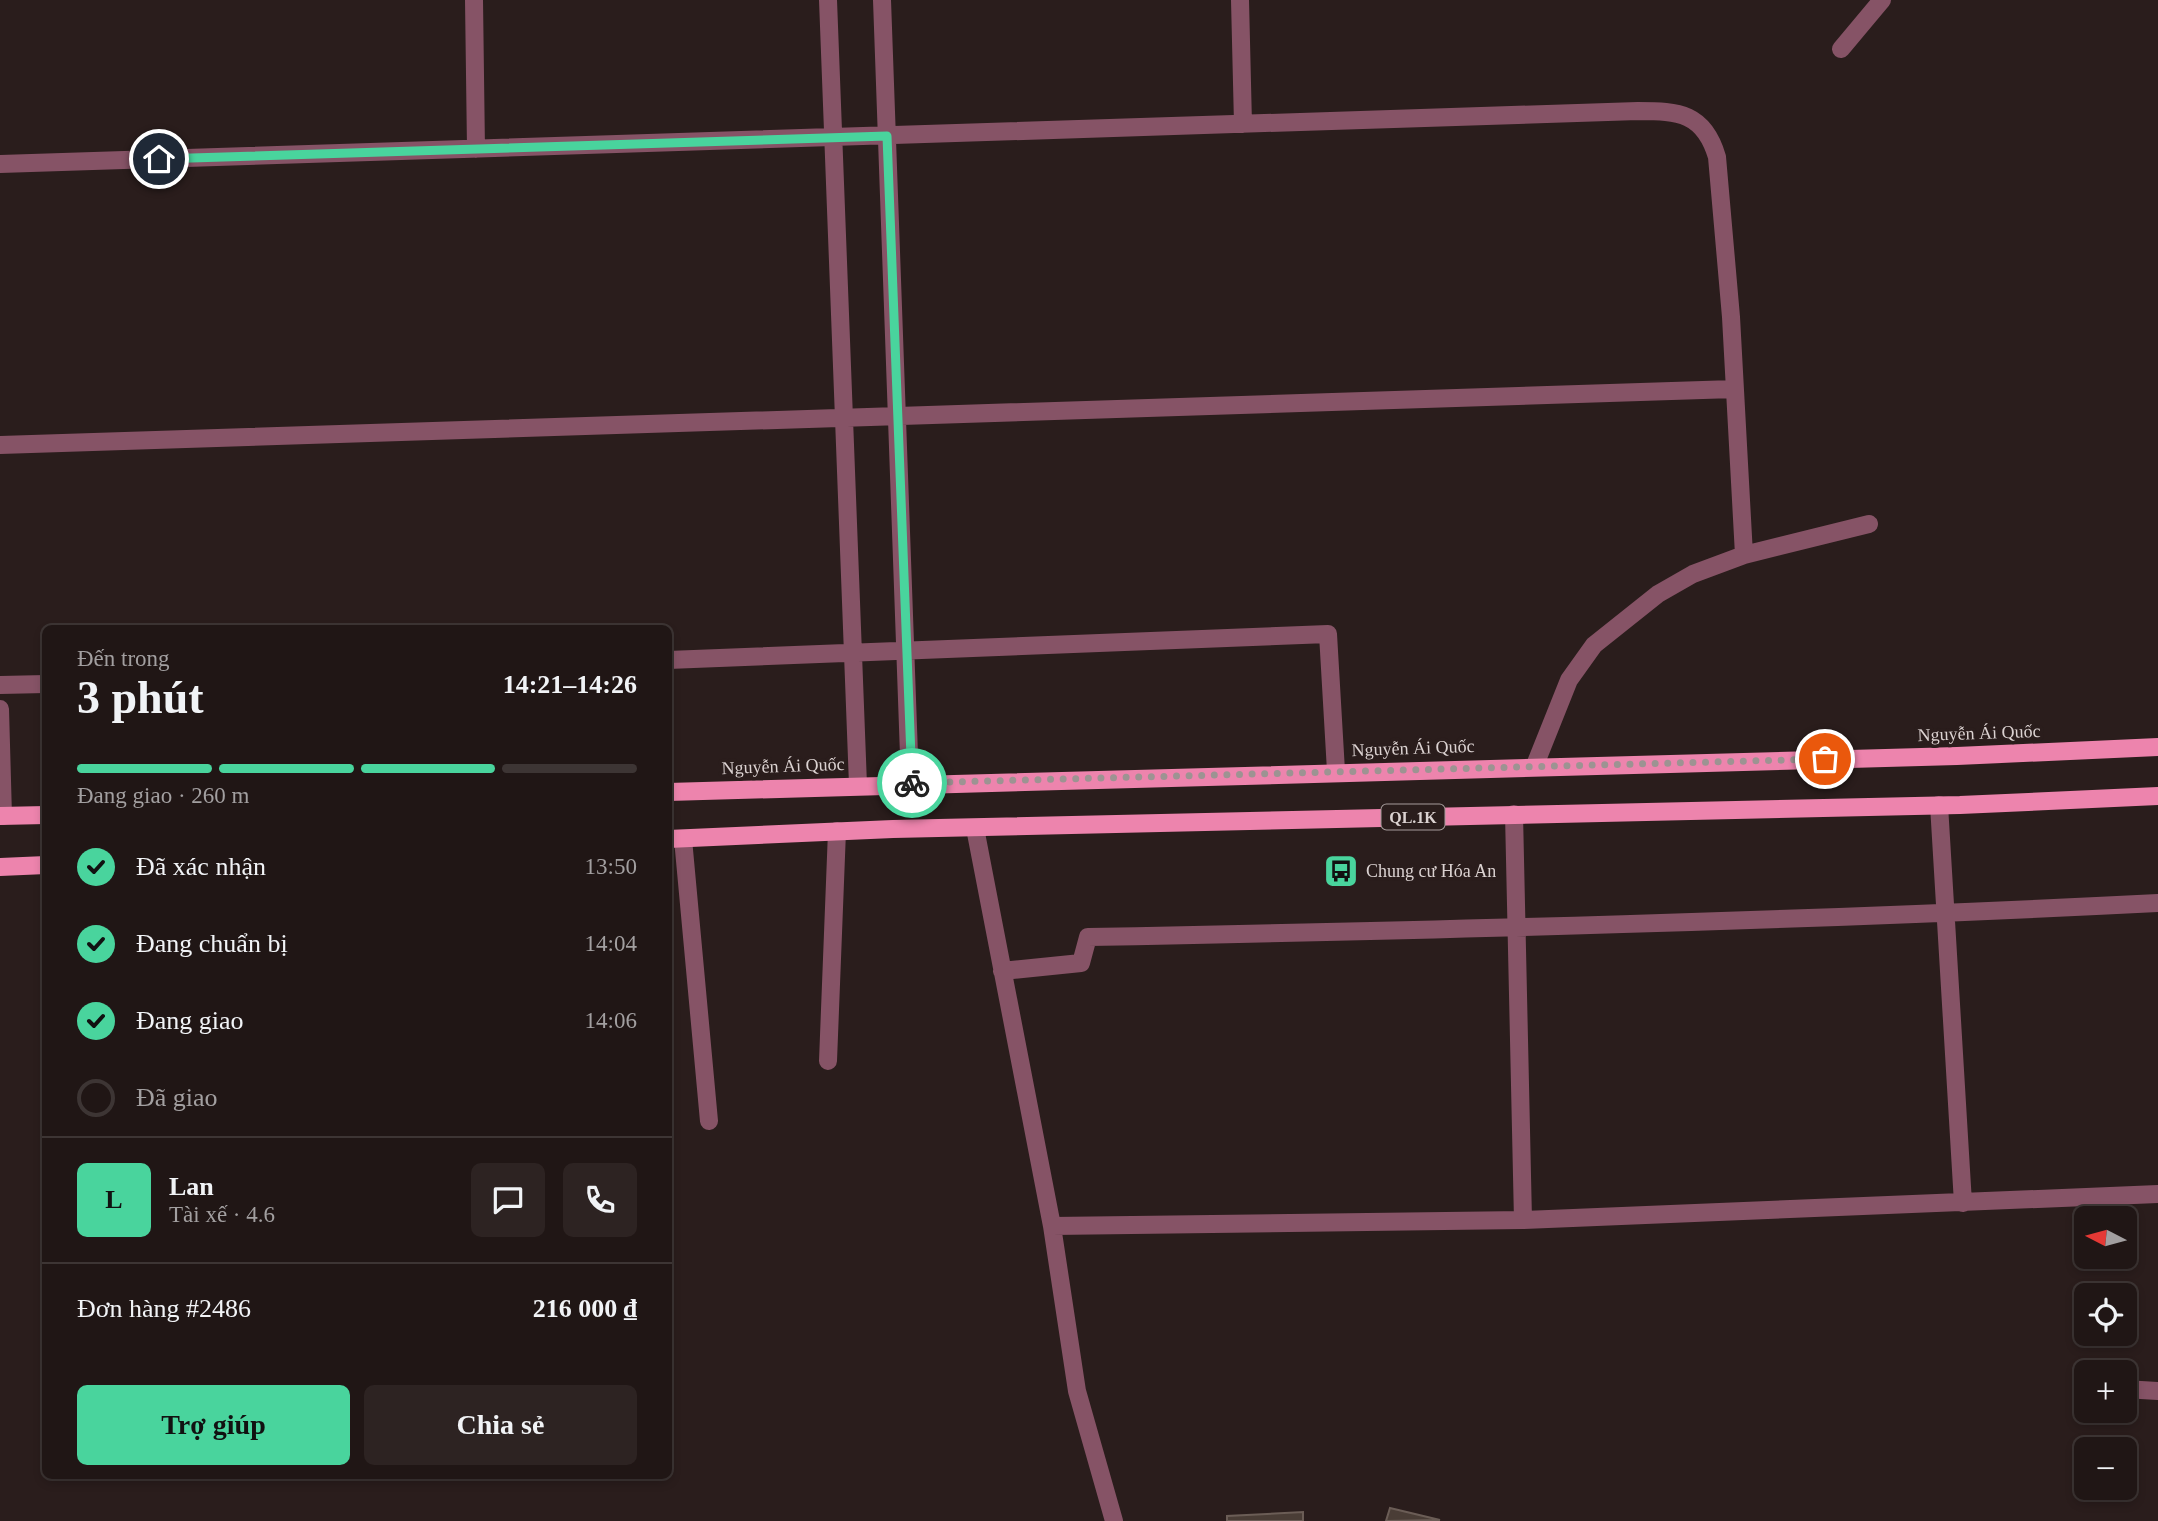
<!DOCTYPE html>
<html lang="vi">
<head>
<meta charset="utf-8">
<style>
  :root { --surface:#201615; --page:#2d2322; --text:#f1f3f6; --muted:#a29fa0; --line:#3d3534; --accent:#49d49d }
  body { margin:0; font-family:"Times New Roman",serif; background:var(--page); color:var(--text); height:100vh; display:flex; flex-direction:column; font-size:26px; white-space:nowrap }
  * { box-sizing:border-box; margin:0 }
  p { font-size:23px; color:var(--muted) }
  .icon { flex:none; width:38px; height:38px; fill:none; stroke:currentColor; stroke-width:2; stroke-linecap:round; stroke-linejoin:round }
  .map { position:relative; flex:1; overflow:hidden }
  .side { position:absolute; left:42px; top:625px; width:630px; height:854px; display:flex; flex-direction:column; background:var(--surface); border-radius:10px; box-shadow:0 4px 10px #0003,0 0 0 2px var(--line) }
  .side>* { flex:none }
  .needle { width:46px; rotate:276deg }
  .controls { position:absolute; left:2074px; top:1206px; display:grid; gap:14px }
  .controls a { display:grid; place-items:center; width:63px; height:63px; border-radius:10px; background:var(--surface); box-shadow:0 4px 10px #0003,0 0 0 2px var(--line); font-size:35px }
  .pin { position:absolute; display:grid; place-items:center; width:60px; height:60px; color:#fff; margin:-30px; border:4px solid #fff; border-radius:50%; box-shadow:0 2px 7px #0007 }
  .courier { position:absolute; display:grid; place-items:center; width:70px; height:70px; margin:-35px; border:5px solid #49d49d; border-radius:50%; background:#fff; color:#222; box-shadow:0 2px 9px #0007 }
  .overview em { font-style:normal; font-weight:700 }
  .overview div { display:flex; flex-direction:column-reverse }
  .overview { display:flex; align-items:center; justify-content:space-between; height:119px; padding:0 35px }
  h1 { font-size:46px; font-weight:700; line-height:52px }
  .bar { display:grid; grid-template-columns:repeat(4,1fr); gap:10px 7px; align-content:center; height:84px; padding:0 35px }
  .bar i { height:9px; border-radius:5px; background:var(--line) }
  .bar .current { background:var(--accent) }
  .bar p { grid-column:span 4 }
  .line { display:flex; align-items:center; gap:18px; padding:0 35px; border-top:2px solid var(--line) }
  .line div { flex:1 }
  .round { display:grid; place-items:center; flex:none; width:74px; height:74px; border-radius:10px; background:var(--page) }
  ol { padding:0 35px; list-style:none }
  li { display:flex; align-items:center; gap:21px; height:77px }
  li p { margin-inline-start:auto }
  li .icon { padding:7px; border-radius:50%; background:var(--accent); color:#111; stroke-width:4 }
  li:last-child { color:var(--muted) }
  li i { width:38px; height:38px; border:4px solid var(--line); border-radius:50% }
  .primary-button { display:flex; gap:14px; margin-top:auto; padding:14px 35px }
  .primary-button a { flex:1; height:80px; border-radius:10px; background:var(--accent); color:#111; font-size:28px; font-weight:700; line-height:80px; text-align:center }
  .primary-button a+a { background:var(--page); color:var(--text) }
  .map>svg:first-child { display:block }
  .building { fill:#4a3d36; stroke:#6b5d56; stroke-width:2 }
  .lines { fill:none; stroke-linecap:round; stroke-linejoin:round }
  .minor { stroke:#865366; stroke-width:18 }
  .major { stroke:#ed84ad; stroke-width:18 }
  .done { stroke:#9d9392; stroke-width:7; stroke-dasharray:0 12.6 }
  .route { stroke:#49d49d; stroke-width:9 }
  .labels { text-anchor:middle; stroke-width:7; stroke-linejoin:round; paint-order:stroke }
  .shield { fill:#2a1d1c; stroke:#a69c9b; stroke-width:2 }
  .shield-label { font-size:16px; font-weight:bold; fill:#dbd2d1 }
  .street-label { font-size:18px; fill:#dbd2d1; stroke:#2a1d1c }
  .poi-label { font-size:18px; fill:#dbd2d1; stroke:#2a1d1c; text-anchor:start }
</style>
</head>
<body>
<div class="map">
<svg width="2158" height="1521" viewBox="0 0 2158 1521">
  <rect width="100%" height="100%" fill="#2a1d1c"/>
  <path class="building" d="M1390,1508l50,12 -54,1z
    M1303,1512v9h-76v-5z"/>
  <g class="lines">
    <path class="minor" d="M474,0l2,149
      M828,0l30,785
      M882,0l28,783
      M1240,0l3,124
      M1841,49l41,-49
      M0,164l1638,-53c41,0 66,2 79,46l14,160 13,238
      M0,445l1734,-56
      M668,660l660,-26 8,137
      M0,685l46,-1
      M0,709l3,107
      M1535,765l34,-85 25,-35 64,-51 35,-20 51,-19 125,-31
      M1939,805l24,398
      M1514,814l9,406
      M975,828l77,398 471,-6 635,-26
      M683,839l26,282
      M1002,971l79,-8 7,-26c357,-7 713,-16 1070,-34
      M828,1061l9,-230
      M1052,1226l25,165 37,130
      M2124,1389l34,2"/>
    <path class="major" d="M668,792l1289,-36 201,-9
      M0,816l46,-1
      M668,839l225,-10 1067,-24 198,-9
      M0,867l46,-2"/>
  </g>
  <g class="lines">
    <path class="done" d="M912,783l913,-24"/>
    <path class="route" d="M159,159l728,-23 25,647"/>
  </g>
  <defs>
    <g id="bus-square" transform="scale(1.75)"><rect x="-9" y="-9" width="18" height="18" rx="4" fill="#49d49d" stroke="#2a1d1c"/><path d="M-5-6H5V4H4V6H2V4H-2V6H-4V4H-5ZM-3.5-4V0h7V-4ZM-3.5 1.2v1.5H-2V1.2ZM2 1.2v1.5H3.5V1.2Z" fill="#111"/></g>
  </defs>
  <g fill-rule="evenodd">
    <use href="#bus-square" x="1341" y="871"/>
  </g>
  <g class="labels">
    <rect class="shield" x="1381.5" y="804.5" width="63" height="25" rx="5"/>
    <g class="shield-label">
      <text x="1413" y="823">QL.1K</text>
    </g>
    <g class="street-label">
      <text transform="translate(1979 733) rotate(-2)" y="6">Nguyễn Ái Quốc</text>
      <text transform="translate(1413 748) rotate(-2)" y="6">Nguyễn Ái Quốc</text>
      <text transform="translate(783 766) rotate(-2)" y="6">Nguyễn Ái Quốc</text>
    </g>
    <g class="poi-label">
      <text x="1366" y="877">Chung cư Hóa An</text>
    </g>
  </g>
</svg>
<div class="controls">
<a><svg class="needle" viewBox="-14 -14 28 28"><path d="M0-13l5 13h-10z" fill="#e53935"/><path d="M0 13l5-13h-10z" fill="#a29fa0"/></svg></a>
<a><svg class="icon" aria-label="locate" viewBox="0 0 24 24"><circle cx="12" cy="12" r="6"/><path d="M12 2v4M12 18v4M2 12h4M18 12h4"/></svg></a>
<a>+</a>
<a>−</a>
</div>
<div class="pin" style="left:1825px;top:759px;background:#ea580c"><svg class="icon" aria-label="bag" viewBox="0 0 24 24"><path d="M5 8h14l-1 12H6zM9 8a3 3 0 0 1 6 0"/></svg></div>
<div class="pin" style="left:159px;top:159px;background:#1f2937"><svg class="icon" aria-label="home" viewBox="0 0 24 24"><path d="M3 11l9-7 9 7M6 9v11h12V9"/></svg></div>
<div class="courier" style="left:912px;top:783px"><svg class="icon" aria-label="bike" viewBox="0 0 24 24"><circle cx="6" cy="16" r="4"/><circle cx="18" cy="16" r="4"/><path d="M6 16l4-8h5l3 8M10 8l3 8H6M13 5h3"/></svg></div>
<section class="side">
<div class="overview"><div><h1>3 phút</h1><p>Đến trong</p></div><em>14:21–14:26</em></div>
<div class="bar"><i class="current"></i><i class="current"></i><i class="current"></i><i></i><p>Đang giao · 260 m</p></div>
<ol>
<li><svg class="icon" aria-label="check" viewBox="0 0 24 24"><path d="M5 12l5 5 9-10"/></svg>Đã xác nhận<p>13:50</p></li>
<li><svg class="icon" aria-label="check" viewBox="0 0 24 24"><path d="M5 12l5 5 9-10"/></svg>Đang chuẩn bị<p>14:04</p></li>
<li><svg class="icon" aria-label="check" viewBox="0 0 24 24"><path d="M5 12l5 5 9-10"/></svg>Đang giao<p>14:06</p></li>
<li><i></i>Đã giao</li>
</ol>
<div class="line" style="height:126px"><b class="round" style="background:var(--accent);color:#111">L</b><div><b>Lan</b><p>Tài xế · 4.6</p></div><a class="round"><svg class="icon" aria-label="chat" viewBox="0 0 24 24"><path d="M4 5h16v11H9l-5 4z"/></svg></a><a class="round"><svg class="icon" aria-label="phone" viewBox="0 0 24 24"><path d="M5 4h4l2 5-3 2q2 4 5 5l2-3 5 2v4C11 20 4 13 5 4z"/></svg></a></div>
<div class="line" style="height:91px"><div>Đơn hàng #2486</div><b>216 000 ₫</b></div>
<div class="primary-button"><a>Trợ giúp</a><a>Chia sẻ</a></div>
</section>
</div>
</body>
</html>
